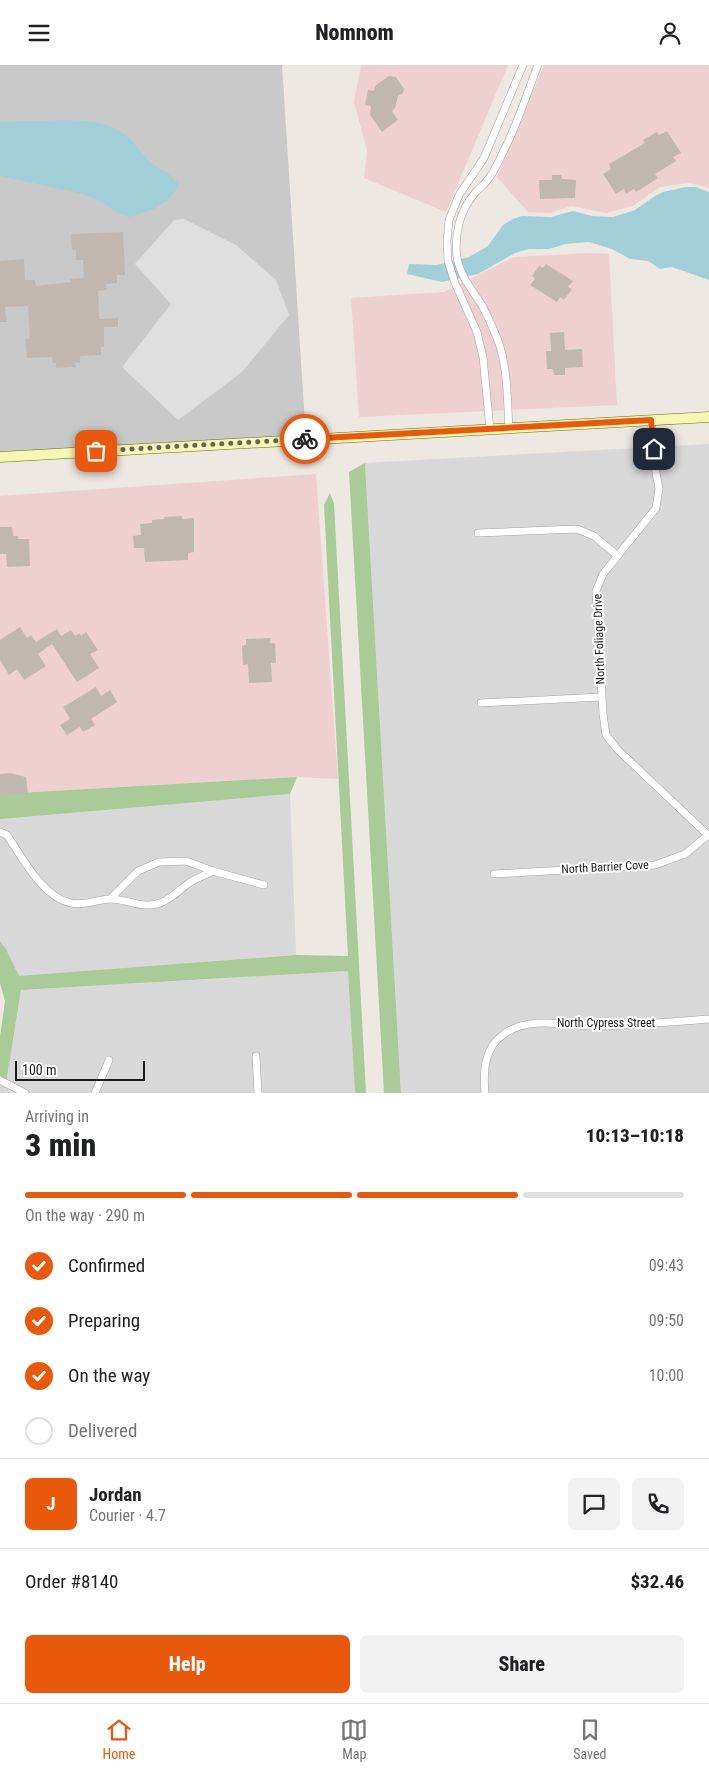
<!DOCTYPE html>
<html lang="en">
<head>
<meta charset="utf-8">
<style>
  :root { --surface:#fff; --page:#f2f2f2; --text:#202124; --muted:#757577; --line:#e0e0e0; --accent:#ea580c }
  body { margin:0; font-family:"Roboto Condensed",sans-serif; background:var(--page); color:var(--text); height:100vh; display:flex; flex-direction:column; font-size:19px; white-space:nowrap }
  * { box-sizing:border-box; margin:0 }
  p { font-size:16px; color:var(--muted) }
  .icon { flex:none; width:28px; height:28px; fill:none; stroke:currentColor; stroke-width:2; stroke-linecap:round; stroke-linejoin:round }
  .map { position:relative; height:1028px; overflow:hidden }
  .sheet { display:flex; flex-direction:column; background:var(--surface); flex:1 }
  .sheet>* { flex:none }
  .scale { position:absolute; left:15px; bottom:12px; width:130px; box-sizing:border-box; padding-left:5px; border:2px solid #1b1b1b; border-top:0; font-size:14px; line-height:18px; white-space:nowrap; color:#1b1b1b; -webkit-text-stroke:4px #fff; paint-order:stroke }
  .pin { position:absolute; display:grid; place-items:center; width:42px; height:42px; color:#fff; margin:-21px; border-radius:10px; box-shadow:0 2px 8px #0006 }
  .courier { position:absolute; display:grid; place-items:center; width:50px; height:50px; margin:-25px; border:4px solid #ea580c; border-radius:50%; background:#fff; color:#222; box-shadow:0 1px 6px #0007 }
  .summary em { font-style:normal; font-weight:800 }
  .summary div { display:flex; flex-direction:column-reverse }
  .summary { display:flex; align-items:center; justify-content:space-between; height:85px; padding:0 25px }
  h1 { font-size:32px; font-weight:800; line-height:38px }
  .bar { display:grid; grid-template-columns:repeat(4,1fr); gap:8px 5px; align-content:center; height:60px; padding:0 25px }
  .bar i { height:6px; border-radius:4px; background:var(--line) }
  .bar .current { background:var(--accent) }
  .bar p { grid-column:span 4 }
  .line { display:flex; align-items:center; gap:12px; padding:0 25px; border-top:1px solid var(--line) }
  .line div { flex:1 }
  .round { display:grid; place-items:center; flex:none; width:52px; height:52px; border-radius:8px; background:var(--page) }
  ol { padding:0 25px; list-style:none }
  li { display:flex; align-items:center; gap:15px; height:55px }
  li p { margin-inline-start:auto }
  li .icon { padding:5px; border-radius:50%; background:var(--accent); color:#fff; stroke-width:4 }
  li:last-child { color:var(--muted) }
  li i { width:28px; height:28px; border:2px solid var(--line); border-radius:50% }
  .button { display:flex; gap:10px; margin-top:auto; padding:10px 25px }
  .button a { flex:1; height:58px; border-radius:8px; background:var(--accent); color:#fff; font-size:20px; font-weight:800; line-height:58px; text-align:center }
  .button a+a { background:var(--page); color:var(--text) }
  header { display:flex; justify-content:space-between; align-items:center; height:65px; padding:0 25px; background:var(--surface); font-size:22px; font-weight:800 }
  .menu { display:flex; justify-content:space-around; align-items:center; height:70px; border-top:1px solid var(--line); background:var(--surface); font-size:14px; color:var(--muted) }
  .menu a { display:grid; justify-items:center; gap:2px }
  .menu .current { color:var(--accent) }
  .map>svg:first-child { display:block }
  .residential { fill:#d9d8d8 }
  .commercial { fill:#eed0d0 }
  .religious { fill:#c9c9c9 }
  .forest { fill:#a9cb97 }
  .parking { fill:#dfdfdf }
  .water { fill:#a2d0d9 }
  .building { fill:#c1b7b1 }
  .lines { fill:none; stroke-linecap:round; stroke-linejoin:round }
  .street-casing { stroke:#a2a2a2; stroke-width:8 }
  .secondary-casing { stroke:#666c08; stroke-width:11 }
  .street { stroke:#fff; stroke-width:7 }
  .secondary { stroke:#f7f7b5; stroke-width:10 }
  .done { stroke:#646360; stroke-width:5; stroke-dasharray:0 9 }
  .route { stroke:#ea580c; stroke-width:6 }
  .labels { text-anchor:middle; stroke-width:4; stroke-linejoin:round; paint-order:stroke }
  .street-label { font-size:12px; fill:#1b1b1b; stroke:#fff }
</style>
</head>
<body>
<header><svg class="icon" aria-label="menu" viewBox="0 0 24 24"><path d="M4 6h16M4 12h16M4 18h16"/></svg>Nomnom<svg class="icon" aria-label="person" viewBox="0 0 24 24"><circle cx="12" cy="8" r="4"/><path d="M4 21q1-7 8-7t8 7"/></svg></header>
<div class="map">
<svg width="709" height="1028" viewBox="0 0 709 1028">
  <rect width="100%" height="100%" fill="#ede8e1"/>
  <path class="residential" d="M709,379v649h-308l-36,-630z
    M290,729l6,161 -277,22 -13,-28 -6,-8v-123z
    M349,906l6,122h-355v-8l6,-2 15,-93z"/>
  <path class="commercial" d="M361,0h147l-62,147 -82,-34 3,-28 -13,-48z
    M544,0h165v123l-20,-5 -29,4 -27,19 -27,7 -35,-7 -21,7 -22,-1 -31,-35z
    M590,188l19,1 8,151 -258,12 -8,-119 93,-6 70,-35z
    M316,409l22,305 -41,-2 -297,17v-298z"/>
  <path class="religious" d="M0,0h282l24,374 -306,18z"/>
  <path class="forest" d="M365,398l36,630h-17l-35,-621z
    M330,428l4,11 32,589h-11l-7,-122 -327,19 -15,93 -6,-3v-43l5,-36 -5,-18v-42l6,8 13,27 277,-21 52,1 -24,-451z
    M297,712l-7,17 -290,25v-25z"/>
  <path class="parking" d="M184,154l52,26 40,35 13,35 -47,57 -64,48 -56,-53 49,-63 -36,-40 39,-44z"/>
  <path class="water" d="M31,56c31,0 70,-6 96,15 9,7 14,18 23,26 11,10 21,9 29,24l-10,13 -15,10 -24,8 -10,-3 -24,-15 -17,-6 -79,-17v-54z
    M686,122h10l13,5v88l-37,-13 -12,2 -12,-8 -18,-2 -18,-10 -23,-7 -23,2 -17,5h-20l-14,4 -37,21 -36,8 -35,-8 2,-10 28,1 32,-8 19,-11 15,-21 10,-6 9,-3 29,1 22,-6 19,5 21,1 22,-7 20,-14 8,-4z"/>
  <path class="building" d="M389,11l7,1 8,12 -1,4 -5,3 -3,12 -3,3 6,9 -16,12 -12,-17 1,-9 -6,-1 3,-15 6,1 1,-5z
    M667,66l14,22 -8,4 3,4 -21,13 3,4 -22,14 -2,-3 -8,5 -2,-5 -8,5 -13,-20 8,-5 -2,-5 36,-21 -2,-3 14,-8 2,3z
    M552,110h9l1,4 14,1 -1,18 -35,1 -1,-19h13z
    M123,167l2,43h-8v8l-11,1 1,6 -9,1 1,28 19,-1v9h-14v20h-3v8l-21,1v7h-5l1,4 -20,1v-5h-3l-1,-6 -25,1 -2,-19 5,-1 -2,-32 -23,1 2,15h-7v-61l24,-2 1,21h10l1,6 35,-4 -1,-3 14,-1 -1,-18h-7v-10h-4l-1,-16z
    M546,199l27,17 -5,6 4,2 -8,11 -4,-3 -3,5 -27,-17 5,-6 -3,-3 7,-10 4,2z
    M564,267l1,18 17,-1 1,18 -18,1v7h-11l-1,-6h-6l-1,-18h5l-1,-18z
    M182,451v3l12,-1v34l-6,1v7l-43,2 -1,-14h-10l-1,-12 8,-1 -1,-11 12,-1v-3l12,-1v-2z
    M0,462h12l1,9h5v3h11l1,27 -23,1 -1,-13h-6z
    M20,562l7,11 4,-3 5,7 21,-13 4,7 10,-6 4,6 5,-3 1,3 5,-4 12,18 -8,4 9,14 -22,14 -25,-38 -14,10 8,12 -22,14 -7,-11 -8,6 -9,-15v-20z
    M270,573v5h5l1,20h-5l1,19 -23,1 -1,-19 -5,1 -1,-19 4,-1v-6z
    M96,622l5,9 9,-6 7,12 -26,17 4,6 -12,7 -3,-5 -13,8 -7,-10 10,-6 -7,-12z
    M10,708l16,4 2,17 -28,1v-21z"/>
  <g class="lines">
    <g class="street-casing">
      <path id="street" d="M651,355l3,41 5,28 -3,19 -53,66 -7,17 7,123 3,21 12,15 91,86
        M509,363c-2,-30 -1,-62 -12,-90 -4,-10 -9,-21 -14,-31 -10,-16 -23,-31 -26,-50 -3,-23 3,-47 18,-64 3,-4 8,-7 11,-11 8,-9 13,-21 18,-32 14,-27 23,-57 34,-85
        M490,365l-7,-73 -6,-25 -22,-49 -7,-22 -1,-20 2,-21 10,-25 25,-37 39,-93
        M478,468l99,-4 17,7 24,20
        M481,638l120,-6
        M0,767l7,3c15,22 36,63 64,68 13,3 25,-3 38,-4 12,-1 25,6 37,6 19,1 29,-12 43,-22 8,-5 16,-8 24,-12
        M494,809l161,-9 30,-11 23,-19
        M110,834l28,-28 21,-9 27,-1 27,10 51,14
        M256,991l2,37
        M0,1015l25,13
        M95,1028l14,-33
        M485,1028c-2,-22 -1,-45 19,-59 25,-19 64,-8 94,-8 37,-1 74,-4 111,-7"/>
    </g>
    <g class="secondary-casing">
      <path id="secondary" d="M0,392l709,-40"/>
    </g>
    <use href="#street" class="street"/>
    <use href="#secondary" class="secondary"/>
  </g>
  <g class="lines">
    <path class="done" d="M96,386l209,-12"/>
    <path class="route" d="M305,374l346,-19 3,29"/>
  </g>
  <g class="labels">
    <g class="street-label">
      <text transform="translate(599 574) rotate(-92)" y="4">North Foliage Drive</text>
      <text transform="translate(605 802) rotate(-3)" y="4">North Barrier Cove</text>
      <text x="606" y="962">North Cypress Street</text>
    </g>
  </g>
</svg>
<div class="scale">100 m</div>
<div class="pin" style="left:96px;top:386px;background:#ea580c"><svg class="icon" aria-label="bag" viewBox="0 0 24 24"><path d="M5 8h14l-1 12H6zM9 8a3 3 0 0 1 6 0"/></svg></div>
<div class="pin" style="left:654px;top:384px;background:#1f2937"><svg class="icon" aria-label="home" viewBox="0 0 24 24"><path d="M3 11l9-7 9 7M6 9v11h12V9"/></svg></div>
<div class="courier" style="left:305px;top:374px"><svg class="icon" aria-label="bike" viewBox="0 0 24 24"><circle cx="6" cy="16" r="4"/><circle cx="18" cy="16" r="4"/><path d="M6 16l4-8h5l3 8M10 8l3 8H6M13 5h3"/></svg></div>
</div>
<section class="sheet">
<div class="summary"><div><h1>3 min</h1><p>Arriving in</p></div><em>10:13–10:18</em></div>
<div class="bar"><i class="current"></i><i class="current"></i><i class="current"></i><i></i><p>On the way · 290 m</p></div>
<ol>
<li><svg class="icon" aria-label="check" viewBox="0 0 24 24"><path d="M5 12l5 5 9-10"/></svg>Confirmed<p>09:43</p></li>
<li><svg class="icon" aria-label="check" viewBox="0 0 24 24"><path d="M5 12l5 5 9-10"/></svg>Preparing<p>09:50</p></li>
<li><svg class="icon" aria-label="check" viewBox="0 0 24 24"><path d="M5 12l5 5 9-10"/></svg>On the way<p>10:00</p></li>
<li><i></i>Delivered</li>
</ol>
<div class="line" style="height:90px"><b class="round" style="background:var(--accent);color:#fff">J</b><div><b>Jordan</b><p>Courier · 4.7</p></div><a class="round"><svg class="icon" aria-label="chat" viewBox="0 0 24 24"><path d="M4 5h16v11H9l-5 4z"/></svg></a><a class="round"><svg class="icon" aria-label="phone" viewBox="0 0 24 24"><path d="M5 4h4l2 5-3 2q2 4 5 5l2-3 5 2v4C11 20 4 13 5 4z"/></svg></a></div>
<div class="line" style="height:65px"><div>Order #8140</div><b>$32.46</b></div>
<div class="button"><a>Help</a><a>Share</a></div>
</section>
<nav class="menu">
<a class="current"><svg class="icon" aria-label="home" viewBox="0 0 24 24"><path d="M3 11l9-7 9 7M6 9v11h12V9"/></svg>Home</a>
<a><svg class="icon" aria-label="map" viewBox="0 0 24 24"><path d="M3 6l6-2 6 2 6-2v14l-6 2-6-2-6 2zM9 4v14M15 6v14"/></svg>Map</a>
<a><svg class="icon" aria-label="saved" viewBox="0 0 24 24"><path d="M7 4h10v16l-5-4-5 4z"/></svg>Saved</a>
</nav>
</body>
</html>
